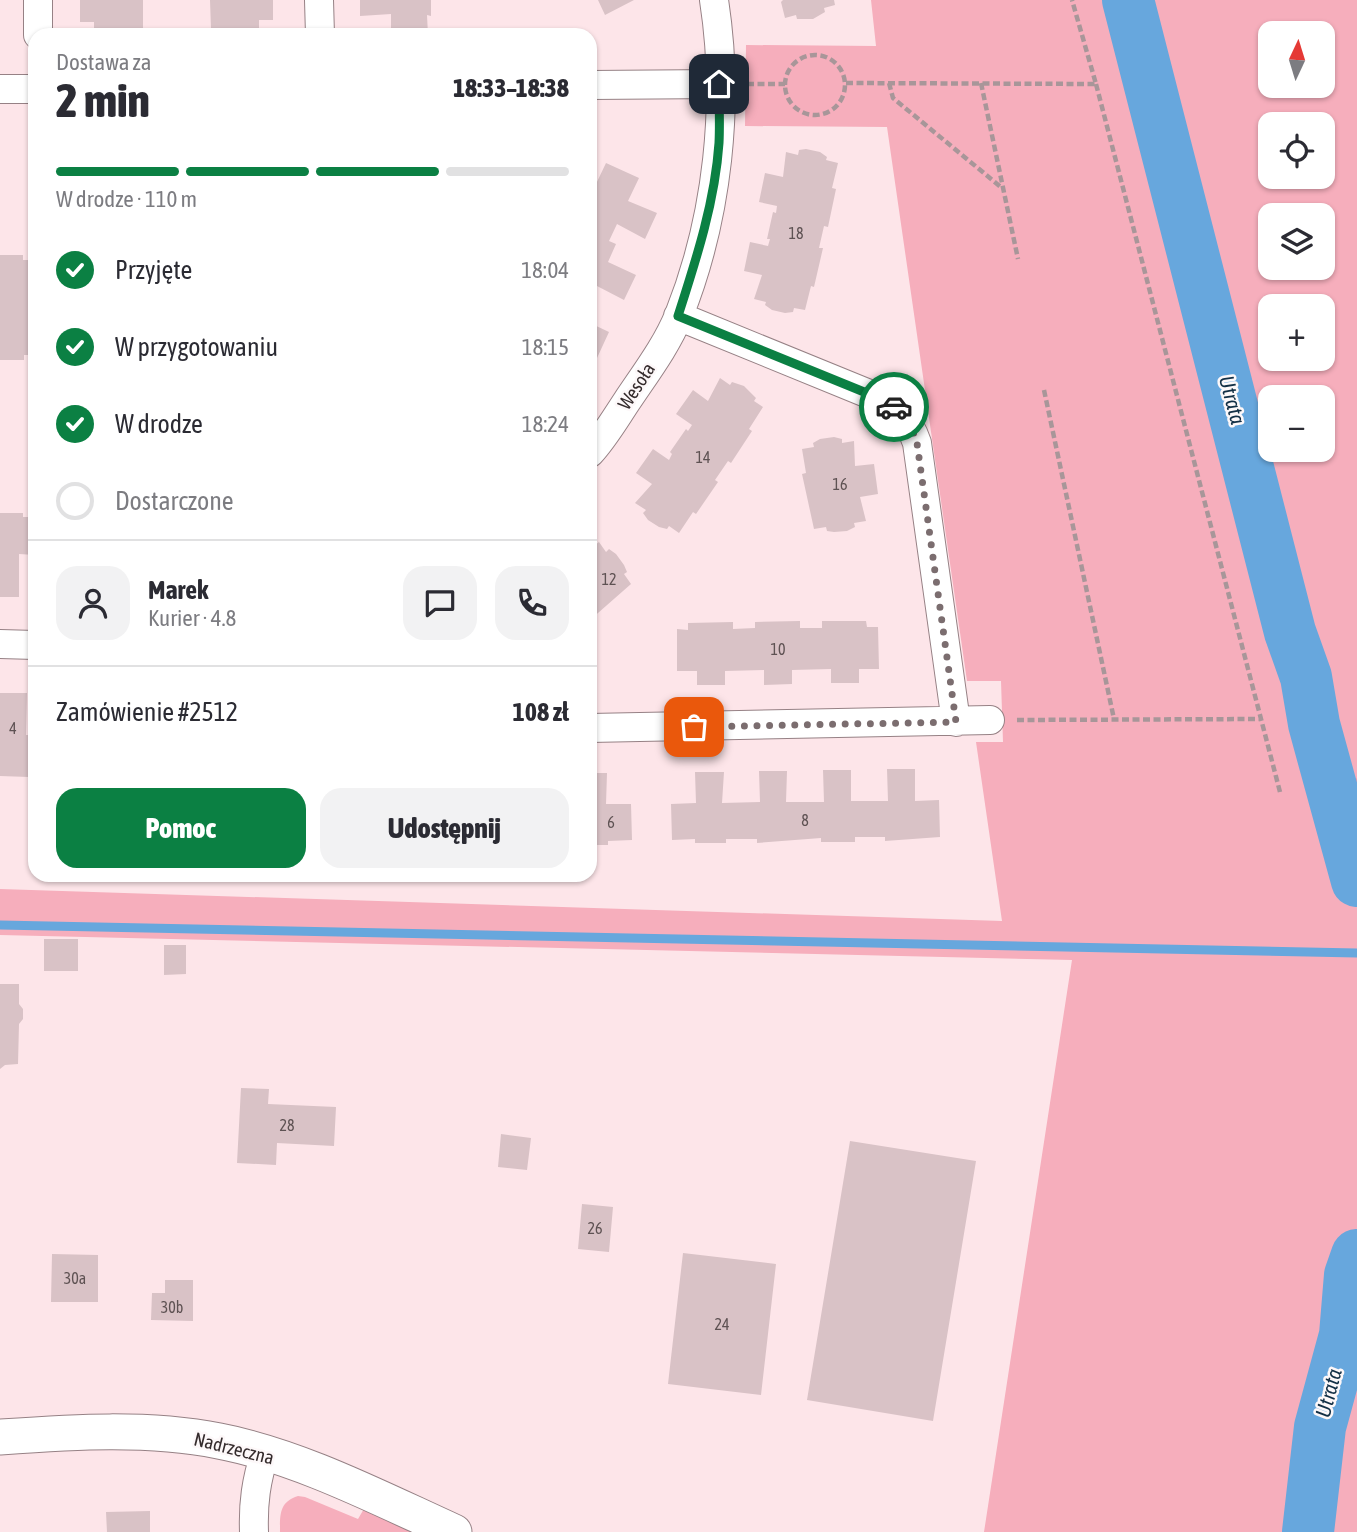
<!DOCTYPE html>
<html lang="pl">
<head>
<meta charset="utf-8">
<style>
  :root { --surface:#fff; --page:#f2f2f3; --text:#2b2b33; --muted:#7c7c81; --line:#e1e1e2; --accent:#0b8043 }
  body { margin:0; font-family:"Asap Condensed",sans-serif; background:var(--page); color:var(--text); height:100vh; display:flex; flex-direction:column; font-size:26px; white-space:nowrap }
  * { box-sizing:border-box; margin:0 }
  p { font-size:23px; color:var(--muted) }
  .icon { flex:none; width:38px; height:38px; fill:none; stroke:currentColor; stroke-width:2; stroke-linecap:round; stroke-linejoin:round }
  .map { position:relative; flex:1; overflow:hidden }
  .sheet { position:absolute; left:28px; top:28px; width:569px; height:854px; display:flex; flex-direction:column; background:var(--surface); border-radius:21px; box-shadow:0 2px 5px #0004 }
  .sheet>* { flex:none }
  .needle { width:46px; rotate:4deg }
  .buttons { position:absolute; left:1258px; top:21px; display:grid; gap:14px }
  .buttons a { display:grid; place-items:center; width:77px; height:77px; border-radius:14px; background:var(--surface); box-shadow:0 2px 5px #0004; font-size:35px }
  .pin { position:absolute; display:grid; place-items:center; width:60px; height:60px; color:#fff; margin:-30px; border-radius:14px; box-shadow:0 4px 10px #0006 }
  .courier { position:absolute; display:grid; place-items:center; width:70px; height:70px; margin:-35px; border:5px solid #0b8043; border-radius:50%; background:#fff; color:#222; box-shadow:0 2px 9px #0007 }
  .headline em { font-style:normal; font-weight:800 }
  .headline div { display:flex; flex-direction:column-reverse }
  .headline { display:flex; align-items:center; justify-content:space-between; height:119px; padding:0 28px }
  h1 { font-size:46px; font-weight:800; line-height:52px }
  .bar { display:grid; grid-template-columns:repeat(4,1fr); gap:10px 7px; align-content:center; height:84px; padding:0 28px }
  .bar i { height:9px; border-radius:5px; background:var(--line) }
  .bar .current { background:var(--accent) }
  .bar p { grid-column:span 4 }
  .line { display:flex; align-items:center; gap:18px; padding:0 28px; border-top:2px solid var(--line) }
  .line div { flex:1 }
  .round { display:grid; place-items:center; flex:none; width:74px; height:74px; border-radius:21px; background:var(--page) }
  ol { padding:0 28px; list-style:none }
  li { display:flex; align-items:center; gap:21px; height:77px }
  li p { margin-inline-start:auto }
  li .icon { padding:7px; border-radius:50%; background:var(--accent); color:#fff; stroke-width:4 }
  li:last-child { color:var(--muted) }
  li i { width:38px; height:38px; border:4px solid var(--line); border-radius:50% }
  .primary-button { display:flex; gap:14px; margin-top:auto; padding:14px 28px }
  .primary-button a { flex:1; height:80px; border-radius:21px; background:var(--accent); color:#fff; font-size:28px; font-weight:800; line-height:80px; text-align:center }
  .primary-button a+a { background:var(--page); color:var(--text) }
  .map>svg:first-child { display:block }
  .green { fill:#f6aebc; fill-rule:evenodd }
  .forest { fill:#e9a }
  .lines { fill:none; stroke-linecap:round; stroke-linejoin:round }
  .stream { stroke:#67a7dd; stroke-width:9 }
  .river { stroke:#67a7dd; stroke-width:52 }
  .building { fill:#d9c2c6 }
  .minor-casing { stroke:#968185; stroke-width:30 }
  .tertiary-casing { stroke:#968185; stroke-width:37 }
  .path { stroke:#a89699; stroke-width:4.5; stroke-dasharray:7 3.5; stroke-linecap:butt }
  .minor { stroke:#fff; stroke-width:28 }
  .tertiary { stroke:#fff; stroke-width:35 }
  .done { stroke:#7b6d6f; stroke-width:7; stroke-dasharray:0 12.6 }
  .route { stroke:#0b8043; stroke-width:9 }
  .labels { text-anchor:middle; stroke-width:5; stroke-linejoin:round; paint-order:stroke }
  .number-label { font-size:16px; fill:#5e5253 }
  .street-label { font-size:19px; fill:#352c2d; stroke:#fdf8f9 }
  .water-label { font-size:21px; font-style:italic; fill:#122f45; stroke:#fdf8f9 }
</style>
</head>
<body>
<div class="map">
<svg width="1357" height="1532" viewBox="0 0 1357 1532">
  <rect width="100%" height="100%" fill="#fde5e9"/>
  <path class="green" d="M871,0h486v778l-18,6 7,27 11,19v702h-373l88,-572 -1072,-25v-46l1002,32 -26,-179h27l-2,-61h-34l-80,-554 -142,-1 1,-81 130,1zM1270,33h53v53h-53zM1270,124h53v53h-53zM1270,215h53v53h-53zM1270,306h53v53h-53zM1270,397h53v53h-53z
    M298,1496l7,1 53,22 7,-12 56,25h-141c0,-17 -1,-30 18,-36z"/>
  <path class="forest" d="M1357,778v52l-11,-19 -7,-28z"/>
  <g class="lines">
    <path class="stream" d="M0,925l1357,28"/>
    <path class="river" d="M1128,0l162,632 16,45 8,47 43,157
      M1308,1532l12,-105 25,-92 5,-60 7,-20"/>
  </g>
  <path class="building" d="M80,0h63v30h-7v5h-42v-13h-14z
    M210,0h63v20h-14v15h-42v-6h-6z
    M360,0h71v16l-4,-1 1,20h-37v-21l-31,2z
    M598,0h36l-29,15z
    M783,0h51l1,5 -11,3 1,4 -12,7h-16l-1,-4 -11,3 -4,-16z
    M806,149l14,3 7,5 -1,3 12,3 -6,25 4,1 -8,38 -4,-1 -5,22h4l-9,39 -3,-1 -6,24 -11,-2 -1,4 -8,1 -13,-3 -7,-5 1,-3 -12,-3 8,-24 -18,-4 6,-29 18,4 2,-7h-3l6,-27 3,1 1,-7 -18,-4 6,-29 18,4 3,-25 12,3 1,-5z
    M606,163l33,15 -11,23 29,12 -12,26 -28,-15 -8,17 7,3 -8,18 28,13 -12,25 -27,-14 -7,14v-112l2,-6 4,2z
    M0,255h23v5h12v95h-11v5h-24z
    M590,323l19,9 -12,26 -7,-4z
    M720,378l10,7 2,-3 12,4 12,12 -2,3 9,6 -14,22 3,2 -21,32 -3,-2 -13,19 3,2 -22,32 -3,-2 -14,21 -10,-7 -2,3 -8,-2 -11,-7 -5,-7 3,-3 -11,-7 17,-19 -16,-11 17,-24 16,11 3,-6 -2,-2 16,-23 2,2 4,-6 -16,-11 17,-24 15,11z
    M834,437l8,2v4l12,-2 1,25 19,-2 4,30 -18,3 6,24 -12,2 1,4 -8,4 -13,1 -7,-1 -1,-4 -12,2 -12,-55 4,-1 -4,-24 12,-2 -1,-4 7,-4z
    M0,513h23v4h12v38l-16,-1v43h-19z
    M599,542l7,10 3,-3 7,5 8,11 3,7 -3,2 7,10 -41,36v-71z
    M800,621v7h22v-7h44l1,6h11l1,42h-20v14h-28v-14l-39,1v14l-28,1v-15l-39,1v14h-28v-14h-20v-42l11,1v-7l45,-1v7l22,-1v-6z
    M0,693h27l-1,42h9v38h-6v4l-29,-1z
    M887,769h28v32l24,-1 1,37 -55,4v-4h-30v5h-34v-4l-64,5v-4h-31v4h-31v-4l-23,1 -1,-36 25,-1 -1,-31h29l-2,31 38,-1 -1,-31h28l-1,31h38l-1,-32h28v31h37z
    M590,773h17l-1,31h25l1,36 -24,1v4h-18z
    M44,939h34v32h-34z
    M164,945h22v29l-22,1z
    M0,984h19v20l4,5v10l-4,5 -1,40 -13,1 -5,4z
    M241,1088l28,1 -1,15 68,3 -2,39 -57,-3 -1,22 -39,-2z
    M501,1134l30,4 -4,32 -29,-3z
    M850,1141l126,20 -43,260 -126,-21z
    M582,1204l31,3 -4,45 -31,-3z
    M683,1253l93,11 -15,131 -93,-11z
    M52,1254l46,1v47h-47z
    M165,1280h28v41l-42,-1 1,-27h13z
    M150,1511v21h-43l-1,-20z"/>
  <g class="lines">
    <g class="minor-casing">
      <path id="minor" d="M38,0v35
        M319,0l1,35
        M590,85l129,-1
        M0,89h35
        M678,316l191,78c24,11 39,22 48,49l39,279
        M590,453c14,-15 25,-34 37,-52 18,-27 40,-56 52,-86 39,-98 51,-212 35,-315
        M0,644l35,1
        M590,728l400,-8
        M254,1532c-1,-29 2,-51 11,-79"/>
    </g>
    <g class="tertiary-casing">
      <path id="tertiary" d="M0,1437c73,-5 147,-10 219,4 79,15 162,58 235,91"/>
    </g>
    <path class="path" d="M785 85a30 30 0 1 1 60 0a30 30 0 1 1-60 0Z
      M846,83l250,1 -24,-84
      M889,83l4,15 109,90
      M981,83l37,176
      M747,84h38
      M1096,84l184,708
      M1044,390l70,329
      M1017,720l244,-1"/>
    <use href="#minor" class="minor"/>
    <use href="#tertiary" class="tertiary"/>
  </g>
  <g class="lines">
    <path class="done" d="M694,727l262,-5 -39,-279 -5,-15 -18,-21"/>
    <path class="route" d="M719,84c0,19 1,39 0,59 -4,59 -23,117 -41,173l191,78 25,13"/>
  </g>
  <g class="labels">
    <g class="number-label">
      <text x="796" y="239">18</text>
      <text x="703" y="463">14</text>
      <text x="840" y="490">16</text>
      <text x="609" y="585">12</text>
      <text x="778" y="655">10</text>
      <text x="13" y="734">4</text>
      <text x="805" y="826">8</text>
      <text x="611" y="828">6</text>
      <text x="287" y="1131">28</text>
      <text x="595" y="1234">26</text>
      <text x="75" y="1284">30a</text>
      <text x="172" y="1313">30b</text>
      <text x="722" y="1330">24</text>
    </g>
    <g class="street-label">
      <text transform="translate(636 386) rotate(-57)" y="7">Wesoła</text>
      <text transform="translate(234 1448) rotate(14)" y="7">Nadrzeczna</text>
    </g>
    <g class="water-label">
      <text transform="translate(1232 400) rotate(75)" y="7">Utrata</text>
      <text transform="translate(1329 1393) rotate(-75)" y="7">Utrata</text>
    </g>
  </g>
</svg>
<div class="buttons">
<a><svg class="needle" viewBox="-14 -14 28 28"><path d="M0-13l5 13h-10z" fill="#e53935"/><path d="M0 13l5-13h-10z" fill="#7c7c81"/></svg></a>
<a><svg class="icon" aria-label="locate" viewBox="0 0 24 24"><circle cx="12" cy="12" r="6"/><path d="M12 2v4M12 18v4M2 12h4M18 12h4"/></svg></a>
<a><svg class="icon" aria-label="layers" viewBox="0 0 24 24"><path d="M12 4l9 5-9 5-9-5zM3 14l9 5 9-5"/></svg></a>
<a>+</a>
<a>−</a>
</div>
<div class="pin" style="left:694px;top:727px;background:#ea580c"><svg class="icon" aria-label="bag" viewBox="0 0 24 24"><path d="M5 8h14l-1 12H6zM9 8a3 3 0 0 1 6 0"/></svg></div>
<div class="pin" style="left:719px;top:84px;background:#1f2937"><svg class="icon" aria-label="home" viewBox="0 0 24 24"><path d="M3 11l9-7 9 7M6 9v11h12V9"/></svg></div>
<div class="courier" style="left:894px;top:407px"><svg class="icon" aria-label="car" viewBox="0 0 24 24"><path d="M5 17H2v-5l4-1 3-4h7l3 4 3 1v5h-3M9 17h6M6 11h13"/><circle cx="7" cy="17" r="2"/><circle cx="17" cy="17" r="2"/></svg></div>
<section class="sheet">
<div class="headline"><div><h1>2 min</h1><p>Dostawa za</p></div><em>18:33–18:38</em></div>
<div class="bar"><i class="current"></i><i class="current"></i><i class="current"></i><i></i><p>W drodze · 110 m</p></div>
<ol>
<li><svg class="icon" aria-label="check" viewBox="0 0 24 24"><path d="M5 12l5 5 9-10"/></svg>Przyjęte<p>18:04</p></li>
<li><svg class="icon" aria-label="check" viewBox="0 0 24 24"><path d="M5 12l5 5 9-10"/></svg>W przygotowaniu<p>18:15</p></li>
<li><svg class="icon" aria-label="check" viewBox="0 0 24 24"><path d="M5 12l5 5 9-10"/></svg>W drodze<p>18:24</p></li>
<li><i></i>Dostarczone</li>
</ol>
<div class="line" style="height:126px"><a class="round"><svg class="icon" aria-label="person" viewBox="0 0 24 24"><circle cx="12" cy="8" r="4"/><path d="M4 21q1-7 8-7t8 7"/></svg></a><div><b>Marek</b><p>Kurier · 4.8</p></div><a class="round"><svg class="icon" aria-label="chat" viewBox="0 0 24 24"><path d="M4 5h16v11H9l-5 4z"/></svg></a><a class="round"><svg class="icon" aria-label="phone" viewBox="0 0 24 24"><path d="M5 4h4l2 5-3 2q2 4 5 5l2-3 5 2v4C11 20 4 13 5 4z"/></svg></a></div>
<div class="line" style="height:91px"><div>Zamówienie #2512</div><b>108 zł</b></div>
<div class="primary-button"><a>Pomoc</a><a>Udostępnij</a></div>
</section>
</div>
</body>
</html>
